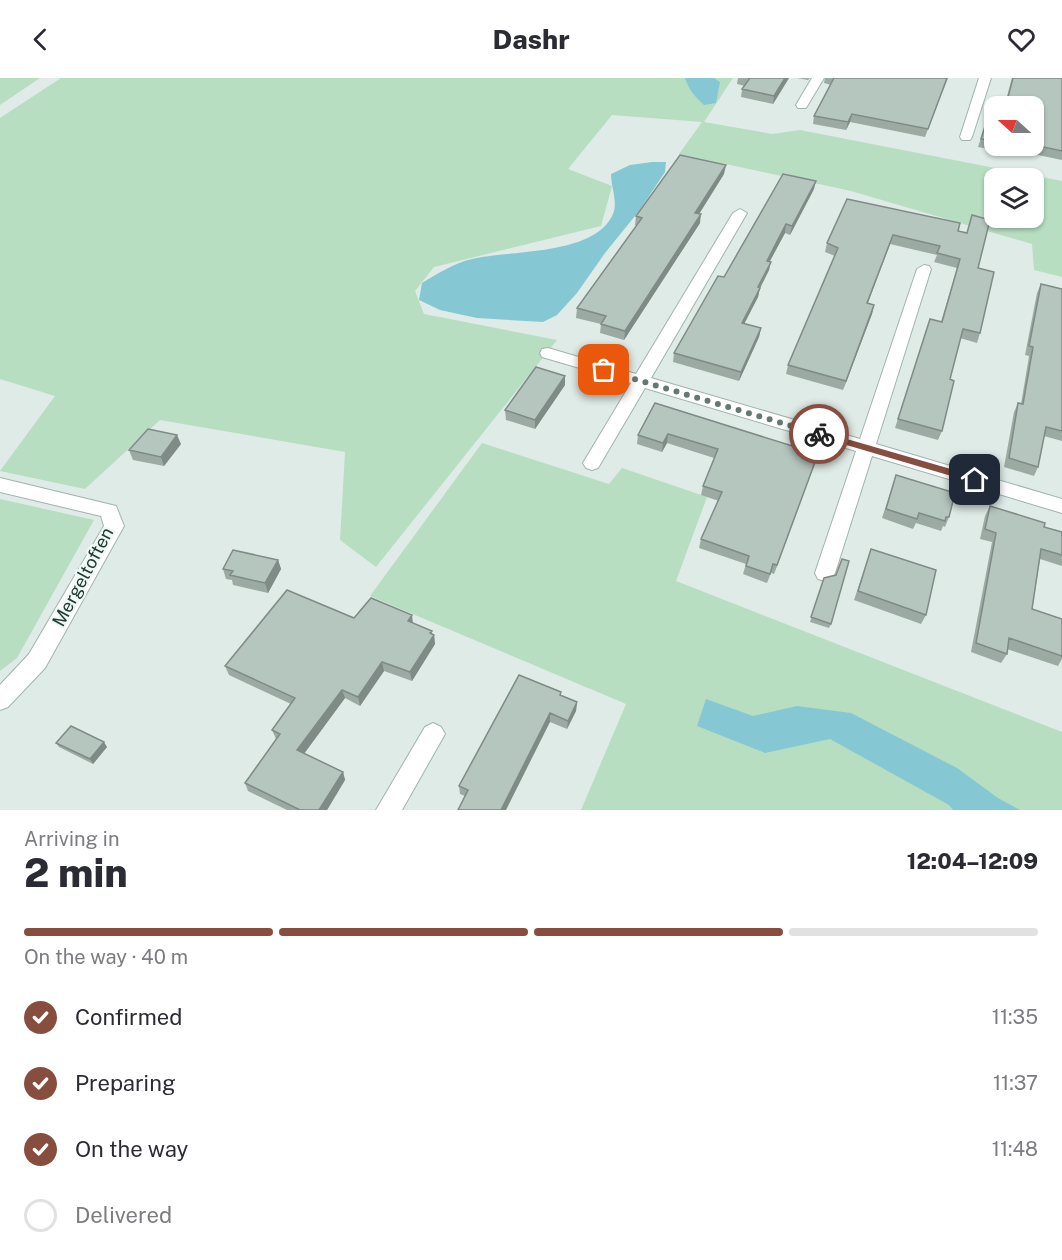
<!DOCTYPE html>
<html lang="en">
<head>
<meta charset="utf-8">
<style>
  :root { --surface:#fff; --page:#f2f2f3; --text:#2b2b33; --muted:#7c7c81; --line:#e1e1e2; --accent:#874e40 }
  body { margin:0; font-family:"Public Sans",sans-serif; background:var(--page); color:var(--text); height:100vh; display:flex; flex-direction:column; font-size:22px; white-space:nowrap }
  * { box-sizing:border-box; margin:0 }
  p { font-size:20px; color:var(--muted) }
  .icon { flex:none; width:33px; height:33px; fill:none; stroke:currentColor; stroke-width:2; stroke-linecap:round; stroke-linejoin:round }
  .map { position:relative; height:732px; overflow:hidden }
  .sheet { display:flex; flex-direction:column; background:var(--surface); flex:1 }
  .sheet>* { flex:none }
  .needle { width:39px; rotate:291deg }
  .controls { position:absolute; left:984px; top:18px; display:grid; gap:12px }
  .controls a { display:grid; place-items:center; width:60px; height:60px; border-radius:12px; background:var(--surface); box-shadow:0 2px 4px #0004; font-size:30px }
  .pin { position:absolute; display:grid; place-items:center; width:51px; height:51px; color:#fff; margin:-26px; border-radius:12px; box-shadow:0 3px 9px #0006 }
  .courier { position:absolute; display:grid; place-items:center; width:60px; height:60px; margin:-30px; border:4px solid #874e40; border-radius:50%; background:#fff; color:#222; box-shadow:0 2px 8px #0007 }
  .headline em { font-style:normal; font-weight:800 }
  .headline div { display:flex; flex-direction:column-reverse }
  .headline { display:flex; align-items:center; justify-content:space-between; height:102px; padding:0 24px }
  h1 { font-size:39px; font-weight:800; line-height:45px }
  .bar { display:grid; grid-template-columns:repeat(4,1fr); gap:9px 6px; align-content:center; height:72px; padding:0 24px }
  .bar i { height:8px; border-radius:4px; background:var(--line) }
  .bar .selected { background:var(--accent) }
  .bar p { grid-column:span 4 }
  ol { padding:0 24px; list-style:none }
  li { display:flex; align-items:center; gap:18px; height:66px }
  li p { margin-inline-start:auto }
  li .icon { padding:6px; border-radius:50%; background:var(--accent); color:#fff; stroke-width:4 }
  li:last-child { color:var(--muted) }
  li i { width:33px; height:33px; border:3px solid var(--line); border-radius:50% }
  header { display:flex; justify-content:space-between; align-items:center; height:78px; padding:0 24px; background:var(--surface); font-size:27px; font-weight:800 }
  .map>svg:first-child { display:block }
  .green { fill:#b7dec1; fill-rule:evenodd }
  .water { fill:#85c8d3 }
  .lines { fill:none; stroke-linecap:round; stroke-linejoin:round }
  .street-casing { stroke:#a2b3ad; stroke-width:2 }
  .street { fill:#fff; fill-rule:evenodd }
  .wall { fill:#9caaa4; fill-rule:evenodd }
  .shaded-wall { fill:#7f8b86 }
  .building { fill:#b5c6bf; stroke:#7f8b86; stroke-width:1.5 }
  .route { fill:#874e40 }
  .done { stroke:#637972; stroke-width:6; stroke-dasharray:0 10.8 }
  .labels { text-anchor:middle; stroke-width:4.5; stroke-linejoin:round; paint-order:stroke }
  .street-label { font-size:18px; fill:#203c34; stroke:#f0f8f4 }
</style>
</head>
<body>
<header><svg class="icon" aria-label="back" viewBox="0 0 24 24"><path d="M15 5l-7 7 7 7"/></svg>Dashr<svg class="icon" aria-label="heart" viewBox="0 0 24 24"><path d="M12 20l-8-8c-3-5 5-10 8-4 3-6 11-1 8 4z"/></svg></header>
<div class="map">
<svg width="1062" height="732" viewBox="0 0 1062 732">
  <rect width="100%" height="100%" fill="#dfebe6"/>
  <path class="green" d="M0,0h40l-40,27z
    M61,0h672l-29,44 68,12 28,-4 262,51v96l-28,-7 -2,-26 -181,-53 -172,-37 23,-32 -90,-7 -44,54 44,17 -11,40 -167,41 -19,24 9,23 133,26 -181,227 -36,-27 5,-88 -185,-32 -75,69 -85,-18 55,-75 -55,-17v-261zM994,100h40v40h-40z
    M482,365l127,41 13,-16 85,29 -31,84 386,151v78h-481l45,-106 -256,-108z
    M0,421l94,21 -77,138 -17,13z"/>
  <path class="water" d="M685,0h29l6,4 -4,21 -12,2c-9,-8 -15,-15 -19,-27z
    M652,84h14l-1,10 -26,39 -34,42 -28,40 -20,22 -14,7 -66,-4 -37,-8 -21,-10 3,-17c15,-9 32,-20 50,-24 37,-9 128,-3 142,-48 3,-11 -3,-25 -3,-37l19,-9z
    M706,621l47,17 44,-10 54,7 106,55 41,30 22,12h-67l-4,-5 -119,-66 -65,14 -68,-27z"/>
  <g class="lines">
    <g class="street-casing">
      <path id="street" d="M812,0h12l-18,30h-8l-2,-3z
        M979,0h12l-19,59 -2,3h-8l-2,-3z
        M740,131l7,4 -96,165 209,61 57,-170 7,-4 5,1 2,3 -55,175 186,55v14l-190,-57 -37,117 -3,6 -7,2 -7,-2 -3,-6 41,-122 -211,-63 -47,80 -6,2 -6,-2 -3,-5 48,-80 -89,-26 -2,-4 2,-4 6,-1 88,26 97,-161z
        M0,400l116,28 8,20 -79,142 -37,39 -8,3v-25l29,-31 75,-128 -3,-10 -101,-24z
        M433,645l8,4 4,7 -43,76h-26l49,-83z"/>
    </g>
    <use href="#street" class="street"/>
  </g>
  <path class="wall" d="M738,0h51l-16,26 -32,-7 1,-8 3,-3 -8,-2z
    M797,0h13l-2,2z
    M825,0h123l-23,59 -75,-15 -4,8 -33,-6 1,-8 17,-31 -7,-2z
    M1012,0h50v82l-49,-10 -2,3 -33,-6 16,-49 12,2zM994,28h40v40h-40z
    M724,96l-25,40 1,9 -76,117 -24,-7 1,-9 -25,-6 1,-10 60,-82 -2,-1 1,-9z
    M814,111l-24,46 -5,-2 -15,28 -1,9 -9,18 -2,9 -14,27 17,4 -2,9 -20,44 -66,-19 1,-9 50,-76z
    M847,121l120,34 5,-18 6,53 2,65 -3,10 -17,-5 -10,41 -8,52 -4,9 -43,-12 35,-109 11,3 16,-54 -23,-6 3,-7 -47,-11 -22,59 6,2 -2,9 -29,76 -57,-16 2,-9 47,-109 -10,-4 2,-9z
    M1041,206l21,5v152l-18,-5 -6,31 -4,9 -30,-9 10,-55 4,-9 3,1 8,-48 -4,-1 12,-62z
    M565,298v9l-30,44 -29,-9 -1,-10z
    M655,325l163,51 -44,120 -3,-1 -4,10 -24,-9 3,-10 -47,-16 2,-9 18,-38 -18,-6 2,-9 11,-28 -47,-15 -5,9 -25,-8 1,-9z
    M181,366l-17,22 -31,-6 -4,-10z
    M896,397l53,42 -4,10 -2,-1 -2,5 -25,-8 -3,6 -31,-11z
    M990,428l54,21 18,5v34l-22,-7 -8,50 30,10v40l-4,7 -51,-17v5l-6,9 -30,-11 21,-110 -12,-3 5,-23z
    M871,471l55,66 -5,9 -67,-24z
    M278,482l3,9 -13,24 -35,-8 -1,-5 -6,-1 -3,-10z
    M824,500l7,46 -2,4 -19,-6z
    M354,540l59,6 21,11 1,9 -23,37 -28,-10 -24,35 -15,-8 -41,56 39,18 2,8 -18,30h-40l-39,-19 -3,-8 31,-44 -4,-9 19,-26 -62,-29 -4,-9z
    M561,614v4l16,6 -1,9 -9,18 -17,-7 -85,74 -5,-2 -1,-8z
    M56,665l51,4 -14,17 -34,-17z"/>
  <path class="shaded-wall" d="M785,0h4l-16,26 1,-8z
    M852,36l-2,8 -4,8 2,-8z
    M726,87l-2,9 -30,48 1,-9z
    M816,103l-2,8 -24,46 2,-9z
    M701,136l-1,9 -76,117 1,-9z
    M786,146l-1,9 -20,37 2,-9z
    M893,157l-3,9 -26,68 3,-9z
    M771,184l-2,8 -9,18 -2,9 -18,35 2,-9z
    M874,227l-2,9 -29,76 3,-9z
    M761,250l-2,9 -20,44 2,-9z
    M565,298v9l-30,44v-9z
    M668,356l-1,9 -5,9 1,-9z
    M177,357l4,9 -17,22 -3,-9z
    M818,376l-3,9 -41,111 3,-9z
    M278,482l3,9 -13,24 -3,-10z
    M412,537l1,9 -5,-3z
    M432,553v6l2,-2 1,9 -23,37 -2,-9z
    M382,584l2,9 -24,35 -2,-9z
    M342,612l3,8 -45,61 -3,-9z
    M577,624l-1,9 -9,18 1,-8z
    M550,635v9l-44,88h-5z
    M104,664l3,5 -14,17 -3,-5z
    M343,694l2,8 -18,30h-8z"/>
  <path class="building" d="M748,0h37l-11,18 -32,-7 8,-11z
    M834,0h113l-19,51 -76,-15 -4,8 -34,-6z
    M1013,0h49v73l-28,-6v-39h-40v35l-13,-2 13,-41 13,3z
    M680,77l46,10 -31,48 6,1 -76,117 -24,-7 5,-8 -29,-8 65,-90 -6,-2z
    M783,96l33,7 -24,45 -6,-2 -19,37 4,1 -13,25 2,1 -18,35 19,5 -20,44 -67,-19 44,-77 6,1z
    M847,121l113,24 -2,8 9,2 5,-18 18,5 -12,48 16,4 -14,61 -17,-4 -13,50 4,2 -12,50 -44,-12 32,-100 12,3 18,-63 -23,-6 3,-7 -47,-11 -26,68 7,2 -28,76 -58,-16 50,-117 -11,-5z
    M1041,206l21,5v142l-16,-4 -8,40 -29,-9 9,-55 5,1 10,-57 -4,-1z
    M536,289l29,9 -30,44 -30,-10z
    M655,325l163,51 -41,111 -4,-1 -3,10 -24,-8 3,-10 -48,-17 21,-47 -19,-6 15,-37 -50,-15 -5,9 -25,-8z
    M148,351l29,6 -16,22 -32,-7z
    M896,397l59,18 -6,24h-3l-1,4 -26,-8 -2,6 -31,-10z
    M990,428l55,17 -1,4 18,5v23l-21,-6 -9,60 30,10v37l-53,-18 -2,16 -31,-11 20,-110 -11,-4z
    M871,471l65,21 -10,45 -68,-24z
    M233,472l45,10 -13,23 -35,-8 3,-4 -10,-2z
    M842,481l7,2 -18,63 -20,-7 13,-39 12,-3z
    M287,512l67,28 17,-20 41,17 -4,6 24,10 -2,2 4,2 -24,37 -28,-10 -24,35 -16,-7 -45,60 46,22 -24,38h-19l-55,-27 35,-49 -8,-4 23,-32 -70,-32z
    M519,597l42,17 -1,3 17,7 -9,19 -18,-8 -49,97h-43l10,-20 -9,-4z
    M71,648l33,16 -14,17 -34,-16z"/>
  <path class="route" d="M816,353h3l156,45 5,4 -5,3 -159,-47z"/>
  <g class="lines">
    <path class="done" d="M604,292l215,64"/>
  </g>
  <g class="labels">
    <g class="street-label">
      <text transform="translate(83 499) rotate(-62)" y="6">Mergeltoften</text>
    </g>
  </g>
</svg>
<div class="controls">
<a><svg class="needle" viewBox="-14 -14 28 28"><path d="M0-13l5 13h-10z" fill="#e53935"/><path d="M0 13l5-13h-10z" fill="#7c7c81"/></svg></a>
<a><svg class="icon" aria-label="layers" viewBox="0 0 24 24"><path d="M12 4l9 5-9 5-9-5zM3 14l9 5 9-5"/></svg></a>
</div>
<div class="pin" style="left:604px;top:292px;background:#ea580c"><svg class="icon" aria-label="bag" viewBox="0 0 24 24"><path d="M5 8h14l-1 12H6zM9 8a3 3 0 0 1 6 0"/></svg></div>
<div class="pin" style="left:975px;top:402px;background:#1f2937"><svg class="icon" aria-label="home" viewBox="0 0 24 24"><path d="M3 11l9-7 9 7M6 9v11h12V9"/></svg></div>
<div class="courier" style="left:819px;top:356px"><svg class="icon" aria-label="bike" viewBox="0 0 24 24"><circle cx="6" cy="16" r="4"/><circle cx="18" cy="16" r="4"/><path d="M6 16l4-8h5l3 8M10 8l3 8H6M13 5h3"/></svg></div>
</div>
<section class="sheet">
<div class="headline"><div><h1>2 min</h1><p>Arriving in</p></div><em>12:04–12:09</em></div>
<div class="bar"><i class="selected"></i><i class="selected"></i><i class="selected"></i><i></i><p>On the way · 40 m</p></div>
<ol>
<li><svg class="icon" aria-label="check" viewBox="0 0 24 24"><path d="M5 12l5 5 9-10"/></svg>Confirmed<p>11:35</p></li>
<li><svg class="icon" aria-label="check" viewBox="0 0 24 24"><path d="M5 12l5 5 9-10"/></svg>Preparing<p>11:37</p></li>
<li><svg class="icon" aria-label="check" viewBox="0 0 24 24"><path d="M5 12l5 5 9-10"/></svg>On the way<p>11:48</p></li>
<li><i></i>Delivered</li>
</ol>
</section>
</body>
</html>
